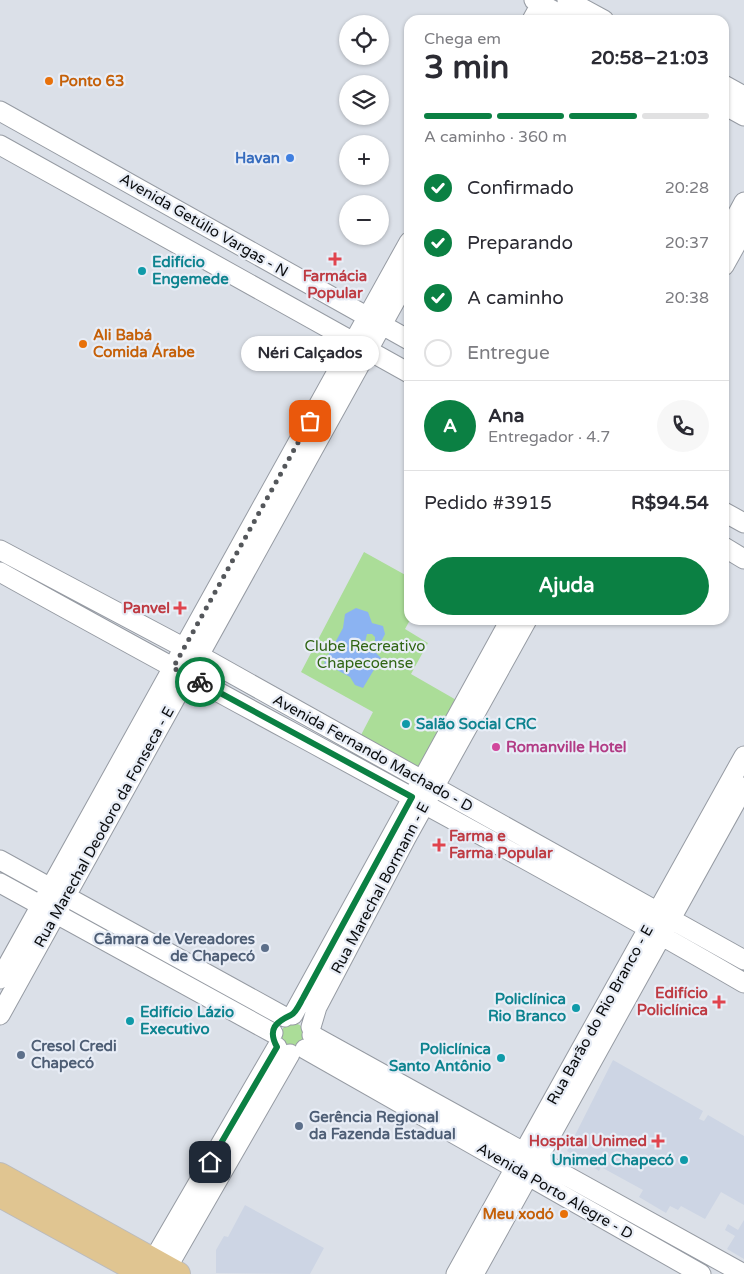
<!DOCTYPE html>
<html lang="pt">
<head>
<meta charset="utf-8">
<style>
  :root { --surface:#fff; --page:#f7f7f7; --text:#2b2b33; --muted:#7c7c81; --line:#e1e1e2; --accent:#0b8043 }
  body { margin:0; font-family:"Varela Round",sans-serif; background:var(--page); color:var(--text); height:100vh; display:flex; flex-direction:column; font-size:19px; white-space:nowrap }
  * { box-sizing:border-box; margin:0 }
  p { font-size:16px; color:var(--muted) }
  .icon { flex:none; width:28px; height:28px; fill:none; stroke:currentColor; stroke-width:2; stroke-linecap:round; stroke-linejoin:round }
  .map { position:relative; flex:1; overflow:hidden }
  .panel { position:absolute; left:404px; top:15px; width:325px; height:610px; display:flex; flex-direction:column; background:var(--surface); border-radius:15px; box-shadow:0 1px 4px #0004 }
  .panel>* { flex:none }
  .fabs { position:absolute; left:339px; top:15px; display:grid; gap:10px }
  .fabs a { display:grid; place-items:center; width:50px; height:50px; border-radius:50%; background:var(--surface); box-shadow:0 1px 4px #0004; font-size:25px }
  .pin { position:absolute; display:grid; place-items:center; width:42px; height:42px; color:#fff; margin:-21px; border-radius:10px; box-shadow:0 2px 8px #0006 }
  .courier { position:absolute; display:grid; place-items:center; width:50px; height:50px; margin:-25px; border:4px solid #0b8043; border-radius:50%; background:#fff; color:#222; box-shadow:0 1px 6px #0007 }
  .bubble { position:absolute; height:35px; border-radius:18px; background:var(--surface); box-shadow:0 1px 4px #0004; font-size:16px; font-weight:800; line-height:35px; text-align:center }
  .headline em { font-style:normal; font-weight:800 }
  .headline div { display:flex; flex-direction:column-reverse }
  .headline { display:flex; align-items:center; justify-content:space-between; height:85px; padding:0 20px }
  h1 { font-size:32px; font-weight:800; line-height:38px }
  .bar { display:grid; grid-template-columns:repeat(4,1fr); gap:8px 5px; align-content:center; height:60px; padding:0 20px }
  .bar i { height:6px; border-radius:4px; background:var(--line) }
  .bar .selected { background:var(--accent) }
  .bar p { grid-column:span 4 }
  .line { display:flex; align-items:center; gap:12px; padding:0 20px; border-top:1px solid var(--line) }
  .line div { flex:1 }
  .round { display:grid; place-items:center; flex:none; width:52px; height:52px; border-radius:26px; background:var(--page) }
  ol { padding:0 20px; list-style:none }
  li { display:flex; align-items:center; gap:15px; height:55px }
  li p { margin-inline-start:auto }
  li .icon { padding:5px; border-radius:50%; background:var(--accent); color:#fff; stroke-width:4 }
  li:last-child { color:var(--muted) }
  li i { width:28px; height:28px; border:2px solid var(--line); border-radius:50% }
  .primary-button { display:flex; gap:10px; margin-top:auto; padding:10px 20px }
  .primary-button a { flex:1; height:58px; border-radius:30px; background:var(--accent); color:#fff; font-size:20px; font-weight:800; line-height:58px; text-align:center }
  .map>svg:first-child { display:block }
  .built { fill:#cdd5e4 }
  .green { fill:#abdd98 }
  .water { fill:#8bb3f2 }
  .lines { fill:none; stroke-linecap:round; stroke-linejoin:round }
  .minor-casing { stroke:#969ba3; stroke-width:21 }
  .major-casing { stroke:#bbbbbc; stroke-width:26 }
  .minor { stroke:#fff; stroke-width:19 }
  .major { stroke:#e0c591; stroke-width:24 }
  .done { stroke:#54575b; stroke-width:5; stroke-dasharray:0 9 }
  .route { stroke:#0b8043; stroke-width:6 }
  .food-dot { fill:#e8710a; stroke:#e8edf6; stroke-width:2 }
  .shop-dot { fill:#3f7fe0; stroke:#e8edf6; stroke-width:2 }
  .health-dot { fill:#e0444e; stroke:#e8edf6; stroke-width:2 }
  .culture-dot { fill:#0f9aa8; stroke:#e8edf6; stroke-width:2 }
  .hotel-dot { fill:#d1479c; stroke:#e8edf6; stroke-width:2 }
  .service-dot { fill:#5c6f8a; stroke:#e8edf6; stroke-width:2 }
  .labels { text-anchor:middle; stroke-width:4.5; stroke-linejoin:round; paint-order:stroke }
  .food-label { font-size:15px; font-weight:bold; fill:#c56008; stroke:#e8edf6; text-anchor:start }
  .shop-label { font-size:15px; font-weight:bold; fill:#366cbe; stroke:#e8edf6; text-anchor:end }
  .street-label { font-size:15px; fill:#0b0d0f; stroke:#e8edf6 }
  .culture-label { font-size:15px; font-weight:bold; fill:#0d838f; stroke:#e8edf6; text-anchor:start }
  .health-label { font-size:15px; font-weight:bold; fill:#be3a42; stroke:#e8edf6; text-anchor:end }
  .park-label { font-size:15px; fill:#306514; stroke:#e8edf6 }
  .hotel-label { font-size:15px; font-weight:bold; fill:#b23c85; stroke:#e8edf6; text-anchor:start }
  .service-label { font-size:15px; font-weight:bold; fill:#4e5e75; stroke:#e8edf6; text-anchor:start }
</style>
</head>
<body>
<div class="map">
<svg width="744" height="1274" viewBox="0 0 744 1274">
  <rect width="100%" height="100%" fill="#dbe0e8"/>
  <path class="built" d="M613,1060l90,51 -4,8 5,2 4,-6 36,21v69l-23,-13 -16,27 -24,-13 -3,4 -8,-4 -4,7 -27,-16 4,-7 -42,-23 -2,4 -32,-20z
    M245,1205l79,43 -14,26 -94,-1v-23l8,-14 4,1z
    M744,1220v39l-17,-10 8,-13 -10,-6 3,-6 10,6z"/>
  <path class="green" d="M364,552l45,25 1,43 -5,9 23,14 -17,31 47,27 -38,67 -59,-33 12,-23 -72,-40z
    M281 1035a12 12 0 1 1 24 0a12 12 0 1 1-24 0Z"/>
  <path class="water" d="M356,608l12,4 4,11 11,3 2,8 -5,10 -5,-1v-6l-3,-3h-5l-2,8 16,16 -18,30 -8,-3 -5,-8 -26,-14 19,-35 2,-14z"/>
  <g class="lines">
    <g class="minor-casing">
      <path id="minor" d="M534,0l36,20
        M567,0l37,20
        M532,20l11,-20
        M724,85l20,11
        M724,105l20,11
        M0,111l409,229
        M0,145l409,228
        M724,239l20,-37
        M724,266l20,-36
        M724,512l20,11
        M724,547l20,12
        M0,550l211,112 533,298
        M0,572c247,138 499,269 744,411
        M0,860l285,157
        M0,883l273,150
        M0,979l409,-737
        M0,1015l409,-739
        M293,1015l217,-395
        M311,1027l6,-20 89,-169 121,-218
        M312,1035l432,239
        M305,1049l396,225
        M147,1271l130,-224
        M167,1274v-6l123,-214
        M456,1274l288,-518
        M474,1274l270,-487"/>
    </g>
    <g class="major-casing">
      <path id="major" d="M0,1175l178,99
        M0,1195l144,79"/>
    </g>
    <use href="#minor" class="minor"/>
    <use href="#major" class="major"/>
  </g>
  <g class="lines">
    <path class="done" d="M200,682l-27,-14 137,-247"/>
    <path class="route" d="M200,682l212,115 -109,201c-3,5 -7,15 -12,17 -15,7 -24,14 -14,32l-67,115"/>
  </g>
  <g class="food-dot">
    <circle cx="49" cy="81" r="5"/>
    <circle cx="83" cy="344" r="5"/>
    <circle cx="564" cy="1214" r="5"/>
  </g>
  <circle class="shop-dot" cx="290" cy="158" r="5"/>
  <g class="health-dot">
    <path d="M332.5 251.5h5v5h5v5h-5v5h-5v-5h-5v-5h5z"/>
    <path d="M177.5 600.5h5v5h5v5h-5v5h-5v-5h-5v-5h5z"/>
    <path d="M436.5 837.5h5v5h5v5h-5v5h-5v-5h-5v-5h5z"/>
    <path d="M716.5 994.5h5v5h5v5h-5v5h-5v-5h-5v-5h5z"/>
    <path d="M655.5 1133.5h5v5h5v5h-5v5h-5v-5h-5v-5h5z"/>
  </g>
  <g class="culture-dot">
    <circle cx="142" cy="271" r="5"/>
    <circle cx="406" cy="724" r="5"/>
    <circle cx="576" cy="1008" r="5"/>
    <circle cx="130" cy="1021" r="5"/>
    <circle cx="501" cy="1058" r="5"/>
    <circle cx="684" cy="1160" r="5"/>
  </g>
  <circle class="hotel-dot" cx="496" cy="747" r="5"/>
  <g class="service-dot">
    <circle cx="265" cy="948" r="5"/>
    <circle cx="21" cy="1055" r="5"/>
    <circle cx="299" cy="1126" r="5"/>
  </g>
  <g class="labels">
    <g class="food-label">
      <text x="59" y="86">Ponto 63</text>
      <text x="93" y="340">Ali Babá<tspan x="93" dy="17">Comida Árabe</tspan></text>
      <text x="554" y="1219" text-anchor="end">Meu xodó</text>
    </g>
    <g class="shop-label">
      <text x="280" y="163">Havan</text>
    </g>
    <g class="street-label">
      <text transform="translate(204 225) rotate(30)" y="5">Avenida Getúlio Vargas - N</text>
      <text transform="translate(373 753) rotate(29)" y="5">Avenida Fernando Machado - D</text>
      <text transform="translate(104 827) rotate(-61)" y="5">Rua Marechal Deodoro da Fonseca - E</text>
      <text transform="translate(380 888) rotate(-62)" y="5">Rua Marechal Bormann - E</text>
      <text transform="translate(600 1015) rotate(-61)" y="5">Rua Barão do Rio Branco - E</text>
      <text transform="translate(555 1191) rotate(30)" y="5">Avenida Porto Alegre - D</text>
    </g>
    <g class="culture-label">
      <text x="152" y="267">Edifício<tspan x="152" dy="17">Engemede</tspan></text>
      <text x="416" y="729">Salão Social CRC</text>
      <text x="566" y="1004" text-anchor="end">Policlínica<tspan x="566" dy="17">Rio Branco</tspan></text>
      <text x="140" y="1017">Edifício Lázio<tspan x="140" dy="17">Executivo</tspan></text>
      <text x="491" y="1054" text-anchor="end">Policlínica<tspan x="491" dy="17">Santo Antônio</tspan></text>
      <text x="674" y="1165" text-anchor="end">Unimed Chapecó</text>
    </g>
    <g class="health-label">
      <text x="335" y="281" text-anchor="middle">Farmácia<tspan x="335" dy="17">Popular</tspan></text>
      <text x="170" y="613">Panvel</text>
      <text x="449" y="841" text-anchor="start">Farma e<tspan x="449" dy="17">Farma Popular</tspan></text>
      <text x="708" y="998">Edifício<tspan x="708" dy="17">Policlínica</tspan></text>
      <text x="647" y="1146">Hospital Unimed</text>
    </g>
    <g class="park-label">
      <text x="365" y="651">Clube Recreativo<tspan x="365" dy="17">Chapecoense</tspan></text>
    </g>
    <g class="hotel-label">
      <text x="506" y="752">Romanville Hotel</text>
    </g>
    <g class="service-label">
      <text x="255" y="944" text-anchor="end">Câmara de Vereadores<tspan x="255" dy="17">de Chapecó</tspan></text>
      <text x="31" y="1051">Cresol Credi<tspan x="31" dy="17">Chapecó</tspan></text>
      <text x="309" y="1122">Gerência Regional<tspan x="309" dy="17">da Fazenda Estadual</tspan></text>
    </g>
  </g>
</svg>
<div class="fabs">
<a><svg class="icon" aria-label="locate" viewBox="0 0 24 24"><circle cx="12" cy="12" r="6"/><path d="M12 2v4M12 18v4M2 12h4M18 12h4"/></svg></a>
<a><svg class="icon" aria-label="layers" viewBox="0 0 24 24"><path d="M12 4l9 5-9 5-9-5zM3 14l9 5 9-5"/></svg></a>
<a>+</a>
<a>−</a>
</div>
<div class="pin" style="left:310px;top:421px;background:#ea580c"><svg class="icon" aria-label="bag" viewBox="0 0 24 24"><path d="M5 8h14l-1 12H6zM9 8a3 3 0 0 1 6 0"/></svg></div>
<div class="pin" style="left:210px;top:1162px;background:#1f2937"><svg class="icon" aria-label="home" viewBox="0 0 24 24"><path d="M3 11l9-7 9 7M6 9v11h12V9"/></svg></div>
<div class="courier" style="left:200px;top:682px"><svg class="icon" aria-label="bike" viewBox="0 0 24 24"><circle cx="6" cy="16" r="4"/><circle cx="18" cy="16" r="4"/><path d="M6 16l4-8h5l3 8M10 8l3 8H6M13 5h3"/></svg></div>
<div class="bubble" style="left:241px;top:336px;width:138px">Néri Calçados</div>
<section class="panel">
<div class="headline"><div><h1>3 min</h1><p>Chega em</p></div><em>20:58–21:03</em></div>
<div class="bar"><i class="selected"></i><i class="selected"></i><i class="selected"></i><i></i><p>A caminho · 360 m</p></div>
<ol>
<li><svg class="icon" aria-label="check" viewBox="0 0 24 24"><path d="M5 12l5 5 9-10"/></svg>Confirmado<p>20:28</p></li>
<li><svg class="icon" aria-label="check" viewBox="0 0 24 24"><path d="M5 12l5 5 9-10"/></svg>Preparando<p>20:37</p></li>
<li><svg class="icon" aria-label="check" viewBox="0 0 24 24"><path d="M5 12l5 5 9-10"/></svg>A caminho<p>20:38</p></li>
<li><i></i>Entregue</li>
</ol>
<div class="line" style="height:90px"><b class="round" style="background:var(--accent);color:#fff">A</b><div><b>Ana</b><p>Entregador · 4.7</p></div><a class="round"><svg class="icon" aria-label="phone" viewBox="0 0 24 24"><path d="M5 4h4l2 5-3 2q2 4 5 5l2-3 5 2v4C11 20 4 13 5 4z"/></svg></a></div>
<div class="line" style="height:65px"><div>Pedido #3915</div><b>R$94.54</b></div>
<div class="primary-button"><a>Ajuda</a></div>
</section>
</div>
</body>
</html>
